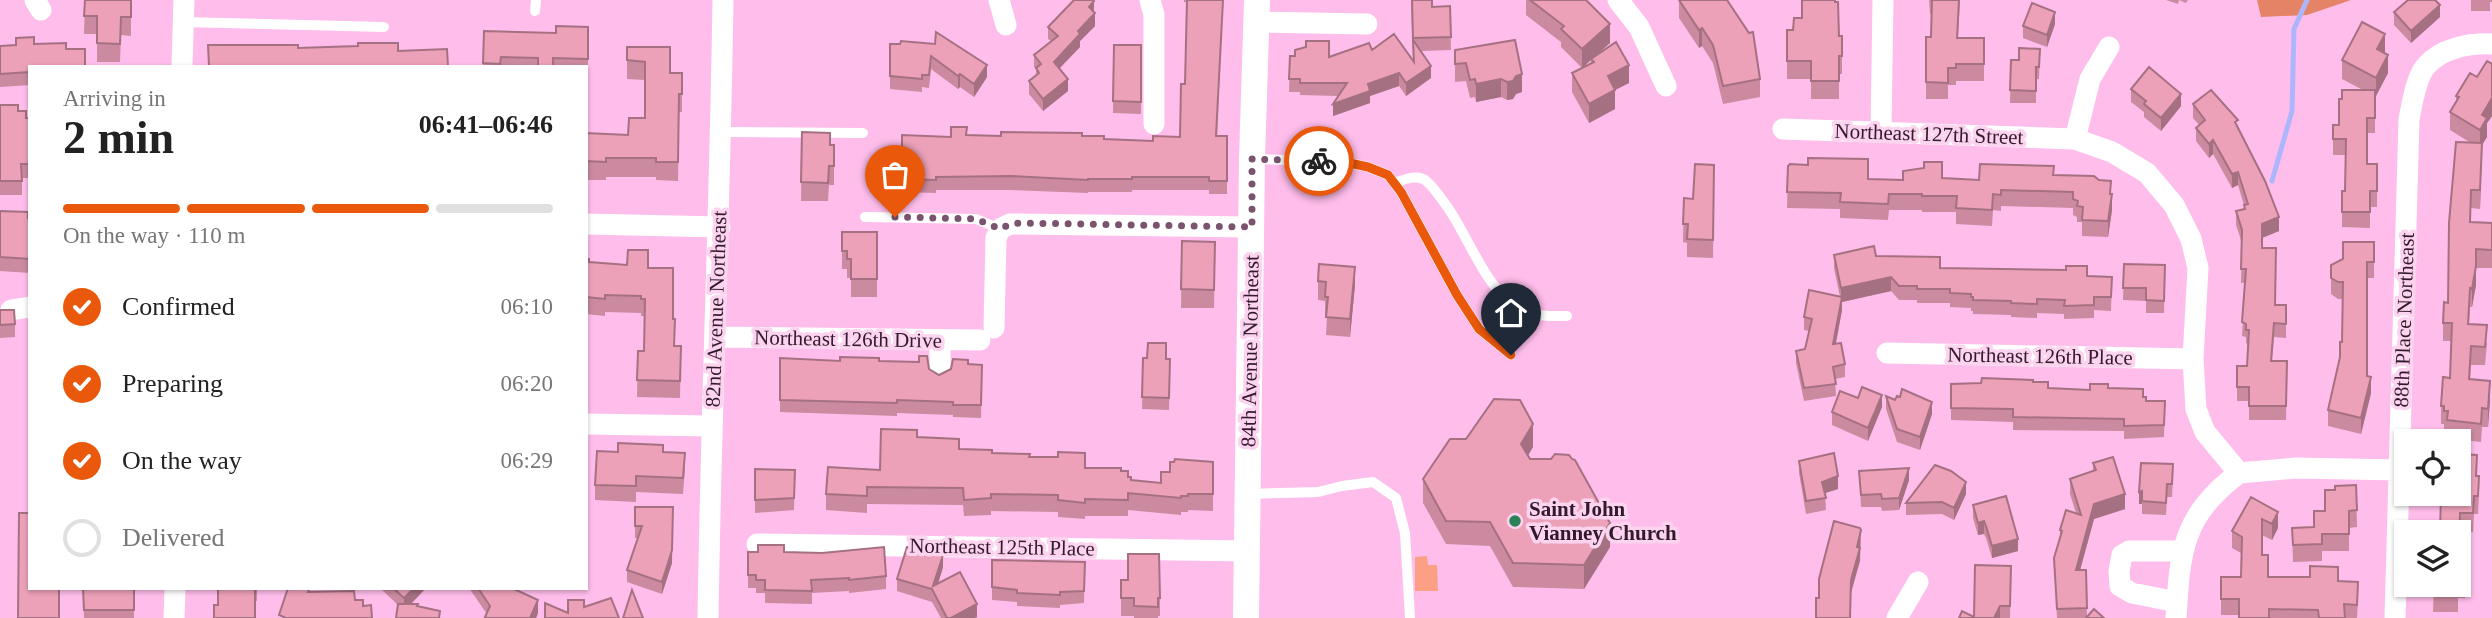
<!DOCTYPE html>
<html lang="en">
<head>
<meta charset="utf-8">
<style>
  :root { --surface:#fff; --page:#f2f2f2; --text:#222; --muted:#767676; --line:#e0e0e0; --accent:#ea580c }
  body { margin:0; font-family:Georgia,serif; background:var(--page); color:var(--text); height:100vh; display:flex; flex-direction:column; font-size:26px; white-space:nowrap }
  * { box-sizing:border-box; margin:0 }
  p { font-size:23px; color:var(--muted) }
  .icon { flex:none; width:38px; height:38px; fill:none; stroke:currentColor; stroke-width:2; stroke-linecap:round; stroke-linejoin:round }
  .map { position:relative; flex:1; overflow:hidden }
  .panel { position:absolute; left:28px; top:65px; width:560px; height:525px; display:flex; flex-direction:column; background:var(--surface); border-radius:0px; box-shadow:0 2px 5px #0004 }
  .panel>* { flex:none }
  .buttons { position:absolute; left:2394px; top:429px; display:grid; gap:14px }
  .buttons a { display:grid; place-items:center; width:77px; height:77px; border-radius:0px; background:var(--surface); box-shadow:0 2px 5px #0004; font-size:35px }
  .pin { position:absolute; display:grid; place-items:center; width:60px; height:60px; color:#fff; margin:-72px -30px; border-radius:50% 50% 50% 0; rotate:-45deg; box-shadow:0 0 7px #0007 }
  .pin .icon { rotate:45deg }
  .courier { position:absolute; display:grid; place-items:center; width:70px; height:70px; margin:-35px; border:5px solid #ea580c; border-radius:50%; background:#fff; color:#222; box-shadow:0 2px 9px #0007 }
  .summary em { font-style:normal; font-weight:600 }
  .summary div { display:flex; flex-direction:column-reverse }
  .summary { display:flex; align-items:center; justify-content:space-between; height:119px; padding:0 35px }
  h1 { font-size:46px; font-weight:600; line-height:52px }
  .bar { display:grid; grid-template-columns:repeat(4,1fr); gap:10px 7px; align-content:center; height:84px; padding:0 35px }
  .bar i { height:9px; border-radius:5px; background:var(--line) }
  .bar .on { background:var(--accent) }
  .bar p { grid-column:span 4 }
  ol { padding:0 35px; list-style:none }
  li { display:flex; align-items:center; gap:21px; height:77px }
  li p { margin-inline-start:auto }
  li .icon { padding:7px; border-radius:50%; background:var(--accent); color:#fff; stroke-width:4 }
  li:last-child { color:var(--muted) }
  li i { width:38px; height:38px; border:4px solid var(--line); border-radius:50% }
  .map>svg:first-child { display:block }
  .green { fill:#fba084 }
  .forest { fill:#e48365 }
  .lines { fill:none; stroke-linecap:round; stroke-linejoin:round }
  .stream { stroke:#adb6fd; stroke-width:5 }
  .service { stroke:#fff; stroke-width:10 }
  .minor { stroke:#fff; stroke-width:21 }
  .tertiary { stroke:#fff; stroke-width:26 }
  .wall { fill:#cb8a9f }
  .shaded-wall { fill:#a57182 }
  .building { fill:#eca1b9; stroke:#a57182; stroke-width:2 }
  .done { stroke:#7a536f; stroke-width:7; stroke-dasharray:0 12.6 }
  .route { stroke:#ea580c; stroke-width:9 }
  .poi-dot { fill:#2a8358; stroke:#fcd4ef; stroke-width:2.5 }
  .labels { text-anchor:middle; stroke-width:7; stroke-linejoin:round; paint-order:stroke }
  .street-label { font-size:21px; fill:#321a2c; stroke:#fcd4ef }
  .poi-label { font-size:21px; font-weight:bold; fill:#321a2c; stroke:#fcd4ef; text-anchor:start }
</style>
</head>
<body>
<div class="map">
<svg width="2492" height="618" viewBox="0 0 2492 618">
  <rect width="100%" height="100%" fill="#ffbdeb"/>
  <path class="green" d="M1427,556l1,9h9l1,26h-23v-34z"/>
  <path class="forest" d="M2257,0h94l-44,15 -46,2z"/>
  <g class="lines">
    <path class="stream" d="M2272,181l20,-70 2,-82 13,-29"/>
    <path class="service" d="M535,11l1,-11
      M183,22l201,5
      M721,132l142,1
      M1253,159l92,3 23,5 20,8 13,17 56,103 22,34 32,26
      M1394,183c10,-3 22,-9 31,-3 8,6 15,17 21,25 23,31 41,91 79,106 14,6 28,5 42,5
      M865,217l111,2 24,10
      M1247,494l71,-2 24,-6 31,-4 23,16 9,35 5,85"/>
    <path class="minor" d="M35,0l6,10
      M999,0l7,25
      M1150,0l4,15v109
      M1618,0l21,27 27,59
      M1257,22l110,2
      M182,66l2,-66
      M1783,129l292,10 37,13 35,21 27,32 17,34 7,29 -5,91 3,50 9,23 34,41
      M1881,132l2,-132
      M2075,139l15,-60 19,-32
      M586,224l134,3
      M11,310l19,-3
      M994,328l2,-90 4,-9 10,-5 242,3
      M715,337l265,3
      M940,340v35
      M1887,353l306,6
      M586,424l125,2
      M2239,473l57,-5 103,2
      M757,544l490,7
      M2177,602l-45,-9 -12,-7 -1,-15 3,-16 7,-4h53
      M174,618l1,-30
      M708,618c3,-206 12,-412 15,-618
      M1897,618l21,-36
      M2176,618c4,-67 6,-102 63,-145
      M2395,618l14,-499c3,-15 7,-42 17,-53 15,-18 44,-23 66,-22"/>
    <path class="tertiary" d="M1246,618l6,-459 5,-159"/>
  </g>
  <path class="wall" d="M85,0h46v36l-10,-1 -1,27h-23v-28h-13z
    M1184,0h39l-6,136h10v58h-18v-4h-77v2h-44v1l-77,-3h-75v3l-34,-1v-57l49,2 15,-2 116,1 22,3 49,2 27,-4 5,-53 2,-82h-3z
    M1411,0l21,7 18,-1 1,44 -31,1 11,27 -25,18 -7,-10 -29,10v7l-37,13 5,-20 -38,-1v-3h-11l1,-36 39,1 43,-7 41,12z
    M1506,0h80l24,43 -15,13 34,27 -14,7v19l-26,14 -17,-31v-19l19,-9v-4l-9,8 -21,-21v-5l-35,-27v-15z
    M1679,0l81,79v18l-37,7 -10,-41 -11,-17 -3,2 -20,-30z
    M1929,0h31l-2,38h26v43h-28v4h-8v14h-22v-62h5v-23h-1z
    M2166,0h22l-2,3 -7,-3 -1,4z
    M2471,0h21v2h-2v9h-19z
    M1094,12l1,14 -15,15v6l-20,21 8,23 -25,20 -14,-17v-13l7,-6v-6l-2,-2v-12l17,-14 -3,-2v-12z
    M2394,12l46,5 -29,26 -17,-18z
    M1802,18l37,18h3v38h-3v25h-28v-20h-24v-49h6z
    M2055,24l-8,23 -24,-9v-12z
    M588,27v48h-2v-9h-103v-3l73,-30z
    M890,44h10l87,33 -13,20 -14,-10 -2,2 -27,-20 -2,19 -7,-1v5l-32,-3z
    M16,45l14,21v19l-30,2v-41z
    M1114,45h27v69l-28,-1z
    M627,47l43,26h12v39h-3l-1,69 -22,-1v-3h-50v3h-20v-47l42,2 17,-17v-38l-18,-1z
    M2040,49l-1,30h-3v24h-26l1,-43h8z
    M1455,50l67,42 -6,2 -3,5 -6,1 -6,-3 -25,5 -1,-5 -5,1 -4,-17 -11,1z
    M2385,52l3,21 -12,23h-1v37h-8v31h10v43h-7v21l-28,-1v-36h3l1,-36h-13v-30h6l3,-26 21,-9 -21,-11v-19z
    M2492,64v52l-5,7v14l-5,8 -2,64 -9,-1v14l21,1v45h-16v17l-4,22h-2l-1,17 18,19 -2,22h-14l-1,14 20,20 -2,28h-6l-1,15 -34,-4v-9h-3v-5h-3v-18l9,-28 1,-37h-8v-18l5,-20 23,-160 -21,-13v-18l6,-10v-6z
    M2131,89l50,17 -20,25 -17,-14v-5l-13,-10z
    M2193,104l45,24 41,103 -17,7v10l13,57h11v33l-12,-1 -2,24h15l-1,59h-37v-19h-12v-35h10l1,-22 -2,-1v-6l-4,-1 3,-53h-4l1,-40 -6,-18v-14l8,-2v-4l-6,-20 -6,3 -19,-34 -4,4 -13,-17v-13l3,-3 -6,-7z
    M0,105l18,6 8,7h4v60h-8v17h-22z
    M802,132l28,13h4v40h-5l-1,16h-27z
    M1714,165l-1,93 -26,-1v-14l-4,-1 1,-44 9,1z
    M1788,166l80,13 35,1 39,-2 37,2 75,-5 57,19 1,16 -4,27 -26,-1v-14h-5v-5l-4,-2v-7l-72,-2v5l-8,-1 -1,16 -36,-2v-12h-34v-2h-33l-1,10 -48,-2v-9l-53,-1z
    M0,211l30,7v55l-30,-2z
    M842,232h35v65h-26v-19h-4v-9h-5z
    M1182,241l33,1 -1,66h-33z
    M2374,242v36h-7v98l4,17 -10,41 -33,-8v-16l12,-53 2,-15 1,-43h-5l-7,-5v-29z
    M1834,255l42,1 64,12 172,9 -1,34 -17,-1v8l-30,1v-5l-27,-1v5l-26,-1v-2l-38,-1v-3h-2v-3l-21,-1v-4h-33v-3h-18l-8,-9 -49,11v8l-6,34 9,20v13l-10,2 1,17 -32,5 -8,-38v-12l9,-2 4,-18 -5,-1v-13l36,-20 -6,-29z
    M586,259l3,3 59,6 25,51 2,27h6l-1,52 -43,-1 1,-46h6l1,-35h-4v-3l-36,-1v4l-19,-2z
    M2124,264l41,1 -1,48h-18v-12l-23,-1z
    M1318,281l37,4 -5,52 -24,-2 1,-19h-2v-15l-7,-1z
    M0,310l15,14v13l-15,1z
    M780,358l60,3 79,1 20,13 29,-11 14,1 -1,53 -28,-1v-2l-56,-2v3l-117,-4z
    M1143,358l27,1 -1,51 -27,-1z
    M2033,382l15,6 42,2 18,-2 35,9 3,4h19l-1,36 -40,2v-8l-111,-1v-8l-62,-2v-36z
    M1886,396l46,18 -12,36 -23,-8 -11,-33z
    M1858,398l24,9 -14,34 -36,-16v-13z
    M917,437l42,12 71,8 55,11 36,3 10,9 30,3 9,-11 43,-10v49l-25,-1v2h-7v3l-53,-5v6h-43v3l-27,-2v-5l-67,-1v4l-27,1 -1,-11 -96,-1v9l-41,-3v-16l54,-24z
    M1533,447l-5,8 2,4 80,88 -26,42 -71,-2 -23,-41 -44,-2 -23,-41v-24z
    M618,452h45l22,17 -2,25 -47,-2v10l-41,-2v-15z
    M1799,461l39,28 -13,4 1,17 -20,4 -7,-41z
    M2093,463l32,46 -31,10 -14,51h6l1,47 17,1h-47l-3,-60 6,-20v-8l16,-17 -6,-19v-15l23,-8z
    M755,469l40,1 -1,40 -39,3z
    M1859,471l50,9 -10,30 -17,1 -1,-4h-20z
    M2477,476l2,18 -1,20h-4l-1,18 -13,-1 -1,29h6v38h-7v14h-25l1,-28h25v-90z
    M2173,477l-1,20h-5l-1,18 -24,-1v-10h-3v-12z
    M2356,485l1,42 -8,1v23h-27v10l-29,1 -1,-34 22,-1 11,-16 10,-21z
    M1966,494l-12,26 -12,-6 -36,1v-12z
    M2251,497l27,31 -6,12 -10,-5v20l6,22 70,4 20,17 -1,20h-118v-3h-18v-38h20v-24l-9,-5v-17z
    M1973,505l45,46 -26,7 -6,-20 -2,-4 -6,1 -5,-17z
    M635,507l37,56 -10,31 -35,-12v-12l11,-32h-3z
    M748,552h36l102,24v13l-37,4v-2l-37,2v11l-47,-1v-10h-9v-5h-8z
    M992,560l93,2 -1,41 -24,2v3l-43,-2v-4l-25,-2z
    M2011,566l-1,52h-51l15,-1z
    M943,567l-5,16 39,34 -2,1h-34l-9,-16 -35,-11v-12z
    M1121,580l39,18v18h-2v2h-24v-2h-13z
    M83,588h51v30h-50z
    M218,588h39v13l-39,4z
    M380,588h46l-15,16 29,14 -42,-13z
    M469,588h43l26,25 -2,5h-51l2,-4z"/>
  <path class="shaded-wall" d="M1094,1v12l-5,-6z
    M2440,5v12l-29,26v-12z
    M2055,12v12l-8,23v-12z
    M1095,13v13l-15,15v6l-26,27v-12l24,-31z
    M1610,24v19l-28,25v-19z
    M1702,28v18l-3,2v-18z
    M2385,34v18l-8,16v-19z
    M2388,55v18l-12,23v-18z
    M987,65v12l-13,20v-13z
    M1629,65v18l-14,7v19l-26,14v-19l19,-28z
    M1431,66v12l-25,18v-13z
    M1399,73v13l-29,10v7l-37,13v-12l35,-20z
    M960,74v13l-2,2v-13z
    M1522,74v18l-6,2 -3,5 -6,1v-18l9,-6z
    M1068,79v12l-25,20v-12z
    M1501,79v18l-25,5v-18z
    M2181,94v12l-20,25v-13z
    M2492,98v18l-5,7v14l-5,8 -2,64v-79l2,-15z
    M2213,140v14l-4,4v-14z
    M2238,172v13l-6,3v-14z
    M2112,194v16l-4,27v-16z
    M2279,217v14l-17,7v-14z
    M2476,249v36l-4,22v-18z
    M1355,267v18l-5,52v-18z
    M1891,277v14l-49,11v8l-9,47v-13l8,-42v-14z
    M2371,377v16l-10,41v-16z
    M2490,381v18l-2,28v-18z
    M1882,395v12l-14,34v-13z
    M1932,402v12l-12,36v-13z
    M1533,424v23l-12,20v-23z
    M1909,468v12l-10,30v-12z
    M1838,476v13l-16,5v-12z
    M1966,482v12l-12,26v-12z
    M2142,491v13h-3v-12z
    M2125,494v15l-31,10 -18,66v-15l18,-66z
    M673,507l-1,56 -10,31v-12z
    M2278,512v16l-6,12v-16z
    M1984,521v13l-6,1v-12z
    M1610,523v24l-26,42v-24z
    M1861,530l-1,31 -9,32v-13z
    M2018,539v12l-26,7v-12z
    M943,555v12l-8,27 -2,-8z
    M414,588h12l-22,23v-13z
    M538,600v13l-2,5h-6z
    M977,604v13l-2,1h-24z
    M2000,606v12h-6z"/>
  <path class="building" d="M85,0h46v17h-10l-1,27 -23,-1v-27h-13z
    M1074,0h19l1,1 -5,6 6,6 -17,18 2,3 -26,28 14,17 -25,20 -14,-18 10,-8 -3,-5 5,-4 -7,-9 24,-19 -10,-9z
    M1187,0h36l-7,136h11v45h-18v-4h-77v2h-44v1l-77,-4 -75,1v3l-34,-1v-44l49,2v-10h16l-1,8 35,1v-4l81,1v3h22v3l49,2v-5l27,1 1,-53h4z
    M1412,0h20v7l18,-1 1,31 -38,1z
    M1530,0h56l24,24 -28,25 -21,-20 3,-3z
    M1679,0h48l22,33 4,-1 7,47 -37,7 -10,-41 -11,-17 -3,2z
    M1802,0h33v2h3l1,34h3v20h-3v25h-28v-20h-24v-31h6l1,-12h8z
    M1932,0h27l-2,38h27v26h-28v4h-8v15l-22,-1v-45h5z
    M2408,0h27l5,5 -29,26 -17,-19z
    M2032,3l23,9 -8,23 -24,-9z
    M2362,22l23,12 -8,15 11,6 -12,23 -34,-18z
    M556,26l32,1v32l-35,-1v8h-15v-8l-37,-1 -1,7 -17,-1 1,-32 72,2z
    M936,32l51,33 -13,19 -14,-10 -2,2 -27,-20 -2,19h-7v4l-32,-3v-32h10l1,-3 34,3z
    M1394,34l20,28 -1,-22 18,26 -25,17 -7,-10 -31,11 2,7 -37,13 14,-21h-47v-4h-11l1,-23h5v-6l11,-3v-6h23v16l40,-14 3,7z
    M34,37v7l32,-1v6h19v17h-55v6l-30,2v-28l16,-1v-7z
    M1515,40l7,34 -6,2 -3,5 -6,1 -6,-3 -25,5 -1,-5 -5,1 -4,-17 -11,1v-14z
    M1616,42l13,23 -21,11 7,14 -26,14 -17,-31 22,-11 -3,-3z
    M358,43h40v8l49,-2 1,17h-239l-1,-21h90v3l60,-2z
    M1114,45h27v57l-28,-1z
    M627,47h43v26h12v21h-3l-1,68h-22v-4h-50v4l-20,-1v-28l42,2 1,-17h16v-56l-18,-2z
    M2019,48l21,1 -1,18h-3v24l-26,-1 1,-30h8z
    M2487,61l5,3v34l-10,17 5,3 -7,12 -30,-18 9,-15 -3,-1 14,-23 7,4z
    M2149,67l32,27 -20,24 -17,-14 2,-3 -15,-12z
    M2211,90l27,30 -3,2 30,59 14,36 -17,7v24h14l-1,57h11v19l-12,-1 -3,38h16l-1,45h-37v-19h-12v-21h10l2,-36h-3v-6l-4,-2 4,-53h-5l1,-39 -6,-19 9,-2 -1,-4 4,-1 -10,-32 -6,2 -19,-34 -4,4 -13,-16 9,-8 -12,-16z
    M2342,90h33v28h-8v46h10v27h-7v21h-28v-21h3l1,-52h-13v-14h6v-26h3z
    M0,105h18v6h8v7h4v46h-9l1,17h-22z
    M802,132l28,1v12h4v21h-5l-1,17 -27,-1z
    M2456,142l26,1 -2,47h-9l-1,32 22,1v27l-16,-1v17l-4,23 -2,-1 -2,36 19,1 -2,22 -14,-1 -2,33 21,2 -2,28 -6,-1 -1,16 -34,-4 1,-9h-4v-5h-3l2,-29 7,1 2,-55h-9l1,-21 4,1 1,-80z
    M1808,158l60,1v20l35,1v-9l21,-3v-6h18v16l37,2 1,-16 74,2 -1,9 41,1 5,4 12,1 -1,13h2l-4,27 -26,-1 1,-13 -6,-1 1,-5 -5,-2v-7l-72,-2v5l-8,-1 -1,16 -36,-2 1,-12h-35v-2h-33l-1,10 -48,-2 1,-9 -54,-1 1,-26 2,-2 18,1z
    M1695,164l19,1 -1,75 -26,-1 1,-15h-5l1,-26 9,1z
    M0,211l28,1v6h2v41l-30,-2z
    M842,232h35v47h-26v-20h-4v-8h-5z
    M1182,241l33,1 -1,48 -33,-1z
    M2343,242h31v20h-7v114l4,1 -10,41 -33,-8 12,-53v-15h2l1,-60h-5l-7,-4v-13l12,-6z
    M1874,246l2,10 64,1v11l126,2v-4h21v10l25,1 -1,20h-17v8l-30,1 1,-6 -28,-1v5l-26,-1v-2l-38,-1v-3h-2v-3l-21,-1v-4h-33v-3h-18l-8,-9 -50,11 -7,-33z
    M628,250h20v18h25v51h2l-1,27h7l-1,35 -43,-1 1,-29h6l1,-52h-4v-3l-36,-1v4l-19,-2v-38h3v3l38,3z
    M1319,264l36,3 -5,52 -24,-2 2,-20h-3l1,-15 -8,-1z
    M2124,264l41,1 -1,36 -18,-1v-12h-23z
    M1809,290l33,7 -9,47 8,-1 4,21 -12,3 3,17 -32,4 -8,-37 9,-2 7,-30 -8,-2z
    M0,310h14l1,14 -15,1z
    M1148,343h18v16h4l-1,39 -27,-1 1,-39h4z
    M919,356h8l2,13 10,6 12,-6 2,-10 15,1v4l14,1 -1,40h-28v-3l-56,-2v3l-117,-3v-42l60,3v-4l39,1v3l40,1z
    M1982,378l51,2v2h15v6l42,2v-6h18v4l35,1v8h3v4h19l-1,24 -40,1v-7l-111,-2v-8l-62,-1v-24l30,-1z
    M1862,387l20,8 -14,33 -36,-16 8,-21 18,7z
    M1902,389l30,13 -12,35 -23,-8 -11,-33 9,4 2,-4 3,1z
    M1494,399l26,1 13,24 -12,20 9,15h21l4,-5 14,1 3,4 3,1 35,63 -26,42 -71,-2 -23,-41 -44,-1 -23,-42 27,-40h16z
    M881,429l36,1v7l42,2v10l33,1v3l38,1 -1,3h29v-5l27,1v15h36v3h7v6h3v3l30,3v-11h9v-10h4l1,-3 38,3v32h-25v2h-7v2l-53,-5v7l-43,-1v4l-27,-3v-5l-67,-1v4l-27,2 -1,-12 -96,-1v9l-41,-2 2,-27 52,3z
    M618,443l45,2v7l22,1 -2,25 -47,-2v10l-41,-1 2,-34 21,1z
    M1834,453l4,23 -16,6 4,16 -20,3 -7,-40z
    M2459,454l18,1 -1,21h3l-1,20h-4l-1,17h-13l-1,47h6v20h-6v-48h-19l1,-38h18z
    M2113,457l12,37 -31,10 -18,66h10l1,38 -30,1 -3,-51 8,-27 -2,-1 6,-20 15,5 -11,-36 26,-9 -3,-7z
    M2141,463l32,1 -1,20h-5l-1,19 -24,-2v-10l-3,1z
    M1935,465l16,6 15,11 -12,26 -12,-6 -36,1z
    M1909,468l-10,30 -17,1 -1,-5 -20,1 -2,-24z
    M755,469l40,1 -1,28 -39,2z
    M2356,485l1,25 -8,1v23h-27v10l-29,1 -1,-17 22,-1v-16h11v-21h10v-4z
    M2006,496l12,43 -26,7 -6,-20 -2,-5 -6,2 -5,-18z
    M2251,497l27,15 -6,12 -10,-5v36h6v22h42v-11l28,1v14l20,1 -1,23 -13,-1 1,14h-26l-1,-8 -49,-1v9h-30v-19h-18v-22h20l1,-40 -10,-6z
    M635,507h38l-1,43 -10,32 -35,-12 15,-44h-7z
    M19,513h11v75h29v30h-41z
    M1834,521l26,7 1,2 -4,17 3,1 -9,32 -1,38h-34v-20h3v-19z
    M758,545h26v7l38,1 62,-6 2,29 -37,4v-2l-38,2 1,11 -47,-1v-10h-9v-5h-8v-23h10z
    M907,547h15l21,8 -10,31 27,-14 17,32 -26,14h-4l-15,-29 -35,-10z
    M1128,554h31l1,44h-2v9l-24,-1v-8h-13v-18h7z
    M992,560l93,2 -1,29 -24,1v3l-43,-2v-3l-25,-3z
    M1975,565l36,1 -1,40h-10l-6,12h-35l3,-7 12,6z
    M2434,584h24v10h-25z
    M83,588h51v22h-50z
    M218,588h37v30h-41v-13h4z
    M288,588h22l-2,4 46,-1 1,9h8v6l8,-1 1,13h-86l-7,-3z
    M393,588h21l-10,10z
    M478,588h34l26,12 -8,18h-43l-2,-1 5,-11z
    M632,590l11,28h-20z
    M611,598l8,20h-74v-15l23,10v-13h16v7z
    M398,604h20l-1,2 23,5 -1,7h-43z
    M2094,609l10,9h-18z"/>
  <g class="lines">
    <path class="done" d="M895,217l81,2 24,10 10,-5 11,-1 231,4v-68l67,2"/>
    <path class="route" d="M1319,161l26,1 23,5 20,8 13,17 56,103 22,34 32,26"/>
  </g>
  <circle class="poi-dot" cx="1515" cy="521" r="7"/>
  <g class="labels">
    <g class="street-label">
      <text transform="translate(1929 134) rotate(2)" y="7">Northeast 127th Street</text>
      <text transform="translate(716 309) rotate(-88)" y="7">82nd Avenue Northeast</text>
      <text transform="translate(2404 320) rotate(-88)" y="7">88th Place Northeast</text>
      <text transform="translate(848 339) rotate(1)" y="7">Northeast 126th Drive</text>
      <text transform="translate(1250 351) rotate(-89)" y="7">84th Avenue Northeast</text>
      <text transform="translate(2040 356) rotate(1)" y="7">Northeast 126th Place</text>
      <text transform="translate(1002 547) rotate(1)" y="7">Northeast 125th Place</text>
    </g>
    <g class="poi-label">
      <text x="1529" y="516">Saint John<tspan x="1529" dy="24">Vianney Church</tspan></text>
    </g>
  </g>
</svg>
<div class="buttons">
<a><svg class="icon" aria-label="locate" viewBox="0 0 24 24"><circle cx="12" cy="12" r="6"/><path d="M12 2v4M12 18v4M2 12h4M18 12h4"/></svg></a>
<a><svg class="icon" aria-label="layers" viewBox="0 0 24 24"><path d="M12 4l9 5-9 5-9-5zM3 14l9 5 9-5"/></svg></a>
</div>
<div class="pin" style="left:895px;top:217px;background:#ea580c"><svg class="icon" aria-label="bag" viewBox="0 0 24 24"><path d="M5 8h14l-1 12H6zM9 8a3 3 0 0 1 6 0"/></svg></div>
<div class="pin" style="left:1511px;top:355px;background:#1f2937"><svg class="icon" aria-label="home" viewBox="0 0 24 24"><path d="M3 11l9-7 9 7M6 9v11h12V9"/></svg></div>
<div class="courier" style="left:1319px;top:161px"><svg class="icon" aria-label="bike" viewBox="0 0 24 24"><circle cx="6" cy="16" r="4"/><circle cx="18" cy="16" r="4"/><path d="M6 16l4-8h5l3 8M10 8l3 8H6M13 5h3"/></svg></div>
<section class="panel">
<div class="summary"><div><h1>2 min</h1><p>Arriving in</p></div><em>06:41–06:46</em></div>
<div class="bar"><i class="on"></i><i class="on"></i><i class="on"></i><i></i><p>On the way · 110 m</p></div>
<ol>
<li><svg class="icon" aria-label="check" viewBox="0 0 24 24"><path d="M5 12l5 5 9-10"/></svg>Confirmed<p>06:10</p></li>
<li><svg class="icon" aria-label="check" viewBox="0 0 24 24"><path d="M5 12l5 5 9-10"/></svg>Preparing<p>06:20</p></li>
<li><svg class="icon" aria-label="check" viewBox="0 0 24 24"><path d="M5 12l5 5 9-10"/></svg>On the way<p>06:29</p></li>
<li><i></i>Delivered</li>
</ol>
</section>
</div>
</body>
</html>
